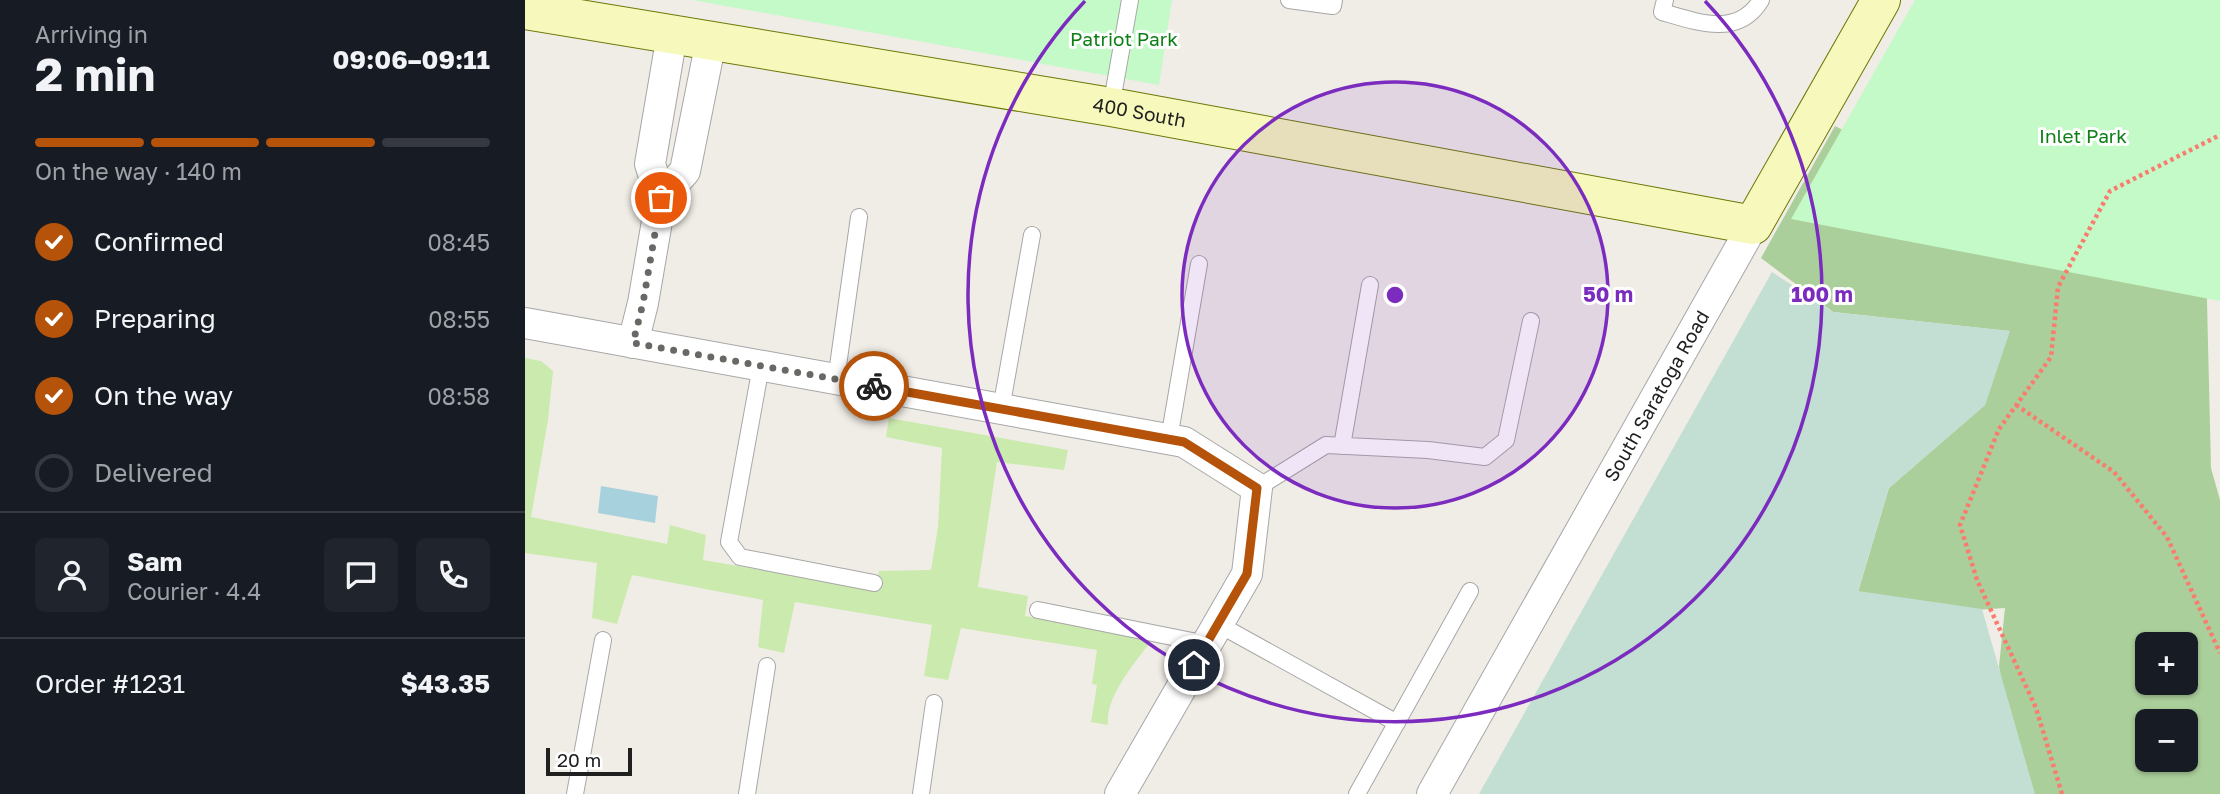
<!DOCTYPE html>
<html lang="en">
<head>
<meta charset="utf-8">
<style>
  :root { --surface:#171b24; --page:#20242c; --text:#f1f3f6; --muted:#9ea1a6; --line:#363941; --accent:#b45309 }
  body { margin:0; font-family:"Golos Text",sans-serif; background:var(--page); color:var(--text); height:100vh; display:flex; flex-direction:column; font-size:26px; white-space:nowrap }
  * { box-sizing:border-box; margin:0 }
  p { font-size:23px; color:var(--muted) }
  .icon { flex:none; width:38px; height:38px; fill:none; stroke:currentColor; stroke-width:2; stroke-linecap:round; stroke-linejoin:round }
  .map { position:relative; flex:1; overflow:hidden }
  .details { display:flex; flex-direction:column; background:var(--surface); width:525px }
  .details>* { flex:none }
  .buttons { position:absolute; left:1610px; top:632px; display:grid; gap:14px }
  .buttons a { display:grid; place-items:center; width:63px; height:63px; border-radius:10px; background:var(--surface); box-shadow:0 2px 5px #0004; font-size:35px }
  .scale { position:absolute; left:21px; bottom:18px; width:86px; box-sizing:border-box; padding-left:7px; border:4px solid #202020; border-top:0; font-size:19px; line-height:24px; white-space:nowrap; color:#202020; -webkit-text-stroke:5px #fff; paint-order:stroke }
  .pin { position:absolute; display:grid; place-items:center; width:60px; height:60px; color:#fff; margin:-30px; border:4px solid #fff; border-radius:50%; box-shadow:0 2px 7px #0007 }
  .courier { position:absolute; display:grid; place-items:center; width:70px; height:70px; margin:-35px; border:5px solid #b45309; border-radius:50%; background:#fff; color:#222; box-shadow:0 2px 9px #0007 }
  .overview em { font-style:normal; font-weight:700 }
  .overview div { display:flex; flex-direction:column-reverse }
  .overview { display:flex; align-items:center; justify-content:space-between; height:119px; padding:0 35px }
  h1 { font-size:46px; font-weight:700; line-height:52px }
  .bar { display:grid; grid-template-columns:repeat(4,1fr); gap:10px 7px; align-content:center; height:84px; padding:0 35px }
  .bar i { height:9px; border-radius:5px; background:var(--line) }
  .bar .on { background:var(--accent) }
  .bar p { grid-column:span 4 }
  .line { display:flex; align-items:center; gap:18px; padding:0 35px; border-top:2px solid var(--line) }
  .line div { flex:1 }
  .round { display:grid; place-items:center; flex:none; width:74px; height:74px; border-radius:10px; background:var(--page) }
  ol { padding:0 35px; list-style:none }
  li { display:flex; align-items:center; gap:21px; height:77px }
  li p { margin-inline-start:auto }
  li .icon { padding:7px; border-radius:50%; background:var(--accent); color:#fff; stroke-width:4 }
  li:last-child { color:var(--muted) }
  li i { width:38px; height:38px; border:4px solid var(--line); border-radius:50% }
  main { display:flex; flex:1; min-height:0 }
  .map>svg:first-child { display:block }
  .grass { fill:#cbeaad }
  .forest { fill:#abcf9b; fill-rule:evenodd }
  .wetland { fill:#c3ded2 }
  .park { fill:#c4f9c8 }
  .water { fill:#a7d1dd }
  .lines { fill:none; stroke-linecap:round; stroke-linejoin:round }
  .lane-casing { stroke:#a7a7a7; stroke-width:18 }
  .street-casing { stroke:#a7a7a7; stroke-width:32 }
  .secondary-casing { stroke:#6c7806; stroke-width:40 }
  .path { stroke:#f97c6e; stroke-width:4.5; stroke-dasharray:3.5 3.5; stroke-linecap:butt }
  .lane { stroke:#fff; stroke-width:16 }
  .street { stroke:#fff; stroke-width:30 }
  .secondary { stroke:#f6f9bb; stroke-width:38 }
  .done { stroke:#696865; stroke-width:7; stroke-dasharray:0 12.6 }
  .route { stroke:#b45309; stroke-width:9 }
  .ring { fill:none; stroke:#7b2cbf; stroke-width:3.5 }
  .labels { text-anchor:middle; stroke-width:6; stroke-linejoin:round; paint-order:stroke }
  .park-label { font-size:19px; fill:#0c7f15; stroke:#fff }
  .street-label { font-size:19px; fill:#202020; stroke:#fff }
  .centre { fill:#7b2cbf; stroke:#fff; stroke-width:3.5 }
  .ring-label { font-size:21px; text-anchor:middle; font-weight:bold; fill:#7b2cbf; stroke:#fff; stroke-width:6; stroke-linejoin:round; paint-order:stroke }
</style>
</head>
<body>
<main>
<section class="details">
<div class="overview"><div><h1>2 min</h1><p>Arriving in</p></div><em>09:06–09:11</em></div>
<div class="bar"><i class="on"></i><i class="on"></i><i class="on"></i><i></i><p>On the way · 140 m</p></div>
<ol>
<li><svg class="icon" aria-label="check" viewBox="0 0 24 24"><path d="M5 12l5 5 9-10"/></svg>Confirmed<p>08:45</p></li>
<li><svg class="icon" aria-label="check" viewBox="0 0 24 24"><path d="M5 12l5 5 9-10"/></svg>Preparing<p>08:55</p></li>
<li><svg class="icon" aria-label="check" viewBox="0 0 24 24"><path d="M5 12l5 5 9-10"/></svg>On the way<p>08:58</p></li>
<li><i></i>Delivered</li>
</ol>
<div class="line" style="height:126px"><a class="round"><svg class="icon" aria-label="person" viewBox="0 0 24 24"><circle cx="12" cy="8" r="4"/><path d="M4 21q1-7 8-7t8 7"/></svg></a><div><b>Sam</b><p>Courier · 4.4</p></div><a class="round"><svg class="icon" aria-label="chat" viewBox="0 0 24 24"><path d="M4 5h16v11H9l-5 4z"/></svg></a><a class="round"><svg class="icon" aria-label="phone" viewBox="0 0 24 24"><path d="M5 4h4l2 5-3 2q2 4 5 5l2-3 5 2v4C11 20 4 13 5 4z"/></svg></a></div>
<div class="line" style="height:91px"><div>Order #1231</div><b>$43.35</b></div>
</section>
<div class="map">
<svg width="1695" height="794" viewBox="0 0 1695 794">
  <rect width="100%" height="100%" fill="#f0ede6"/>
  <path class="grass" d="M0,358l16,3 12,10 -5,49 -17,97 136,27 3,-19 36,10 -3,25 173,30 3,-19 52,-1 7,-43 4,-79 -56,-11 3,-19 179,32 -4,20 -67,-8 -19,125 50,9 -3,20 129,21c-17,24 -49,58 -46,88l-17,-3 6,-37 -5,-1 5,-34 -136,-22 -13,52 -24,-4 8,-51 -137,-23 -11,51 -26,-6 5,-47 -131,-25 -15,49 -25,-6 5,-55 -72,-10z"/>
  <path class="forest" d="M1310,126l33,17 336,33 7,292 9,32v294h-195l-7,-18 -19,-110 6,-58 -45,3 -102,-19 31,-104 96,-83 24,-74 -176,-19 -72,-54zM1622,644h39v38h-39zM1622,721h39v39h-39z"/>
  <path class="wetland" d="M1247,272l61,40 177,19 -25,74 -96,83 -31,103 124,18 53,185h-556z"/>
  <path class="park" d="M168,0h479l-13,85z
    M1390,0h305v301l-429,-82z"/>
  <path class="water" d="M76,486l57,10 -3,27 -57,-10z"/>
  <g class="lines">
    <g class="lane-casing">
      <path id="lane" d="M764,0l44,6 1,-6
        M1140,0l-3,12c35,10 76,26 99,-12
        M586,107l19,-107
        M236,366l-32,176 11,15 134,26
        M311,380l23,-163
        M476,409l31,-174
        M644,439l30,-175
        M817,446l28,-161
        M732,488l69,-43 102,5 57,7 21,-17 25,-119
        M513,610l169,34
        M693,624l179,99
        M50,794l28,-154
        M222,794l20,-128
        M396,794l13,-91
        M832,794l113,-203"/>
    </g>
    <g class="street-casing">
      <g id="street">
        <path d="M136,198l24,-27 26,-130"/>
        <path d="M0,323l659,119 73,46 -10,86 -127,220"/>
        <path d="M108,343l10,-40 18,-105 -11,-34 22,-129"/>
        <path id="s1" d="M907,794l321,-569"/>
      </g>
    </g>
    <g class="secondary-casing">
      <g id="secondary">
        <path id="s2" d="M0,10l586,97 642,118 128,-225"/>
      </g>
    </g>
    <path class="path" d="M1491,405l98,67 53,65 53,116
      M1537,794l-26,-86 -59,-128 -17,-55 39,-96 52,-72 7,-70 52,-96 110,-56"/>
    <use href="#lane" class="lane"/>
    <use href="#street" class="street"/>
    <use href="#secondary" class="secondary"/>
  </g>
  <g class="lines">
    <path class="done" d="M136,198l-18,105 -10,40 241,43"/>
    <path class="route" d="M349,386l310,56 73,46 -10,86 -53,91"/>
  </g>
  <circle cx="870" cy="295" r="213" fill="#7b2cbf" fill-opacity=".12"/>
  <g class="ring">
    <circle cx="870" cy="295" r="213"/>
    <path d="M1180 1A427 427 0 1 1 560 1"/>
  </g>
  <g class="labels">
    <g class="park-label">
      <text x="599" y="46">Patriot Park</text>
      <text x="1558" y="143">Inlet Park</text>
    </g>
    <g class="street-label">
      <text dy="7" stroke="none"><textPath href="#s2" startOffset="623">400 South</textPath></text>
      <text dy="7" stroke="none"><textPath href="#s1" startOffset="457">South Saratoga Road</textPath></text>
    </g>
  </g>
  <circle cx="870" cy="295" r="10" class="centre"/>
  <g class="ring-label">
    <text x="1083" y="302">50 m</text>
    <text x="1297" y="302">100 m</text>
  </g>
</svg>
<div class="buttons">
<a>+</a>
<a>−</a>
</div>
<div class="scale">20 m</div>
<div class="pin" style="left:136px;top:198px;background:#ea580c"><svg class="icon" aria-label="bag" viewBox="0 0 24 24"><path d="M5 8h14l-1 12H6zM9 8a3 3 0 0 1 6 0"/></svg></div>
<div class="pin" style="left:669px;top:665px;background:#1f2937"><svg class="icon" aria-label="home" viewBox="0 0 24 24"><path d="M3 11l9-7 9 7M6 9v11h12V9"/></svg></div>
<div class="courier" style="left:349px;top:386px"><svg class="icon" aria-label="bike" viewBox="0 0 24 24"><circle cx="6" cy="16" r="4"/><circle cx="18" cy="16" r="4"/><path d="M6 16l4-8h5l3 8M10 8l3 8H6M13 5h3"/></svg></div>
</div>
</main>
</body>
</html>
